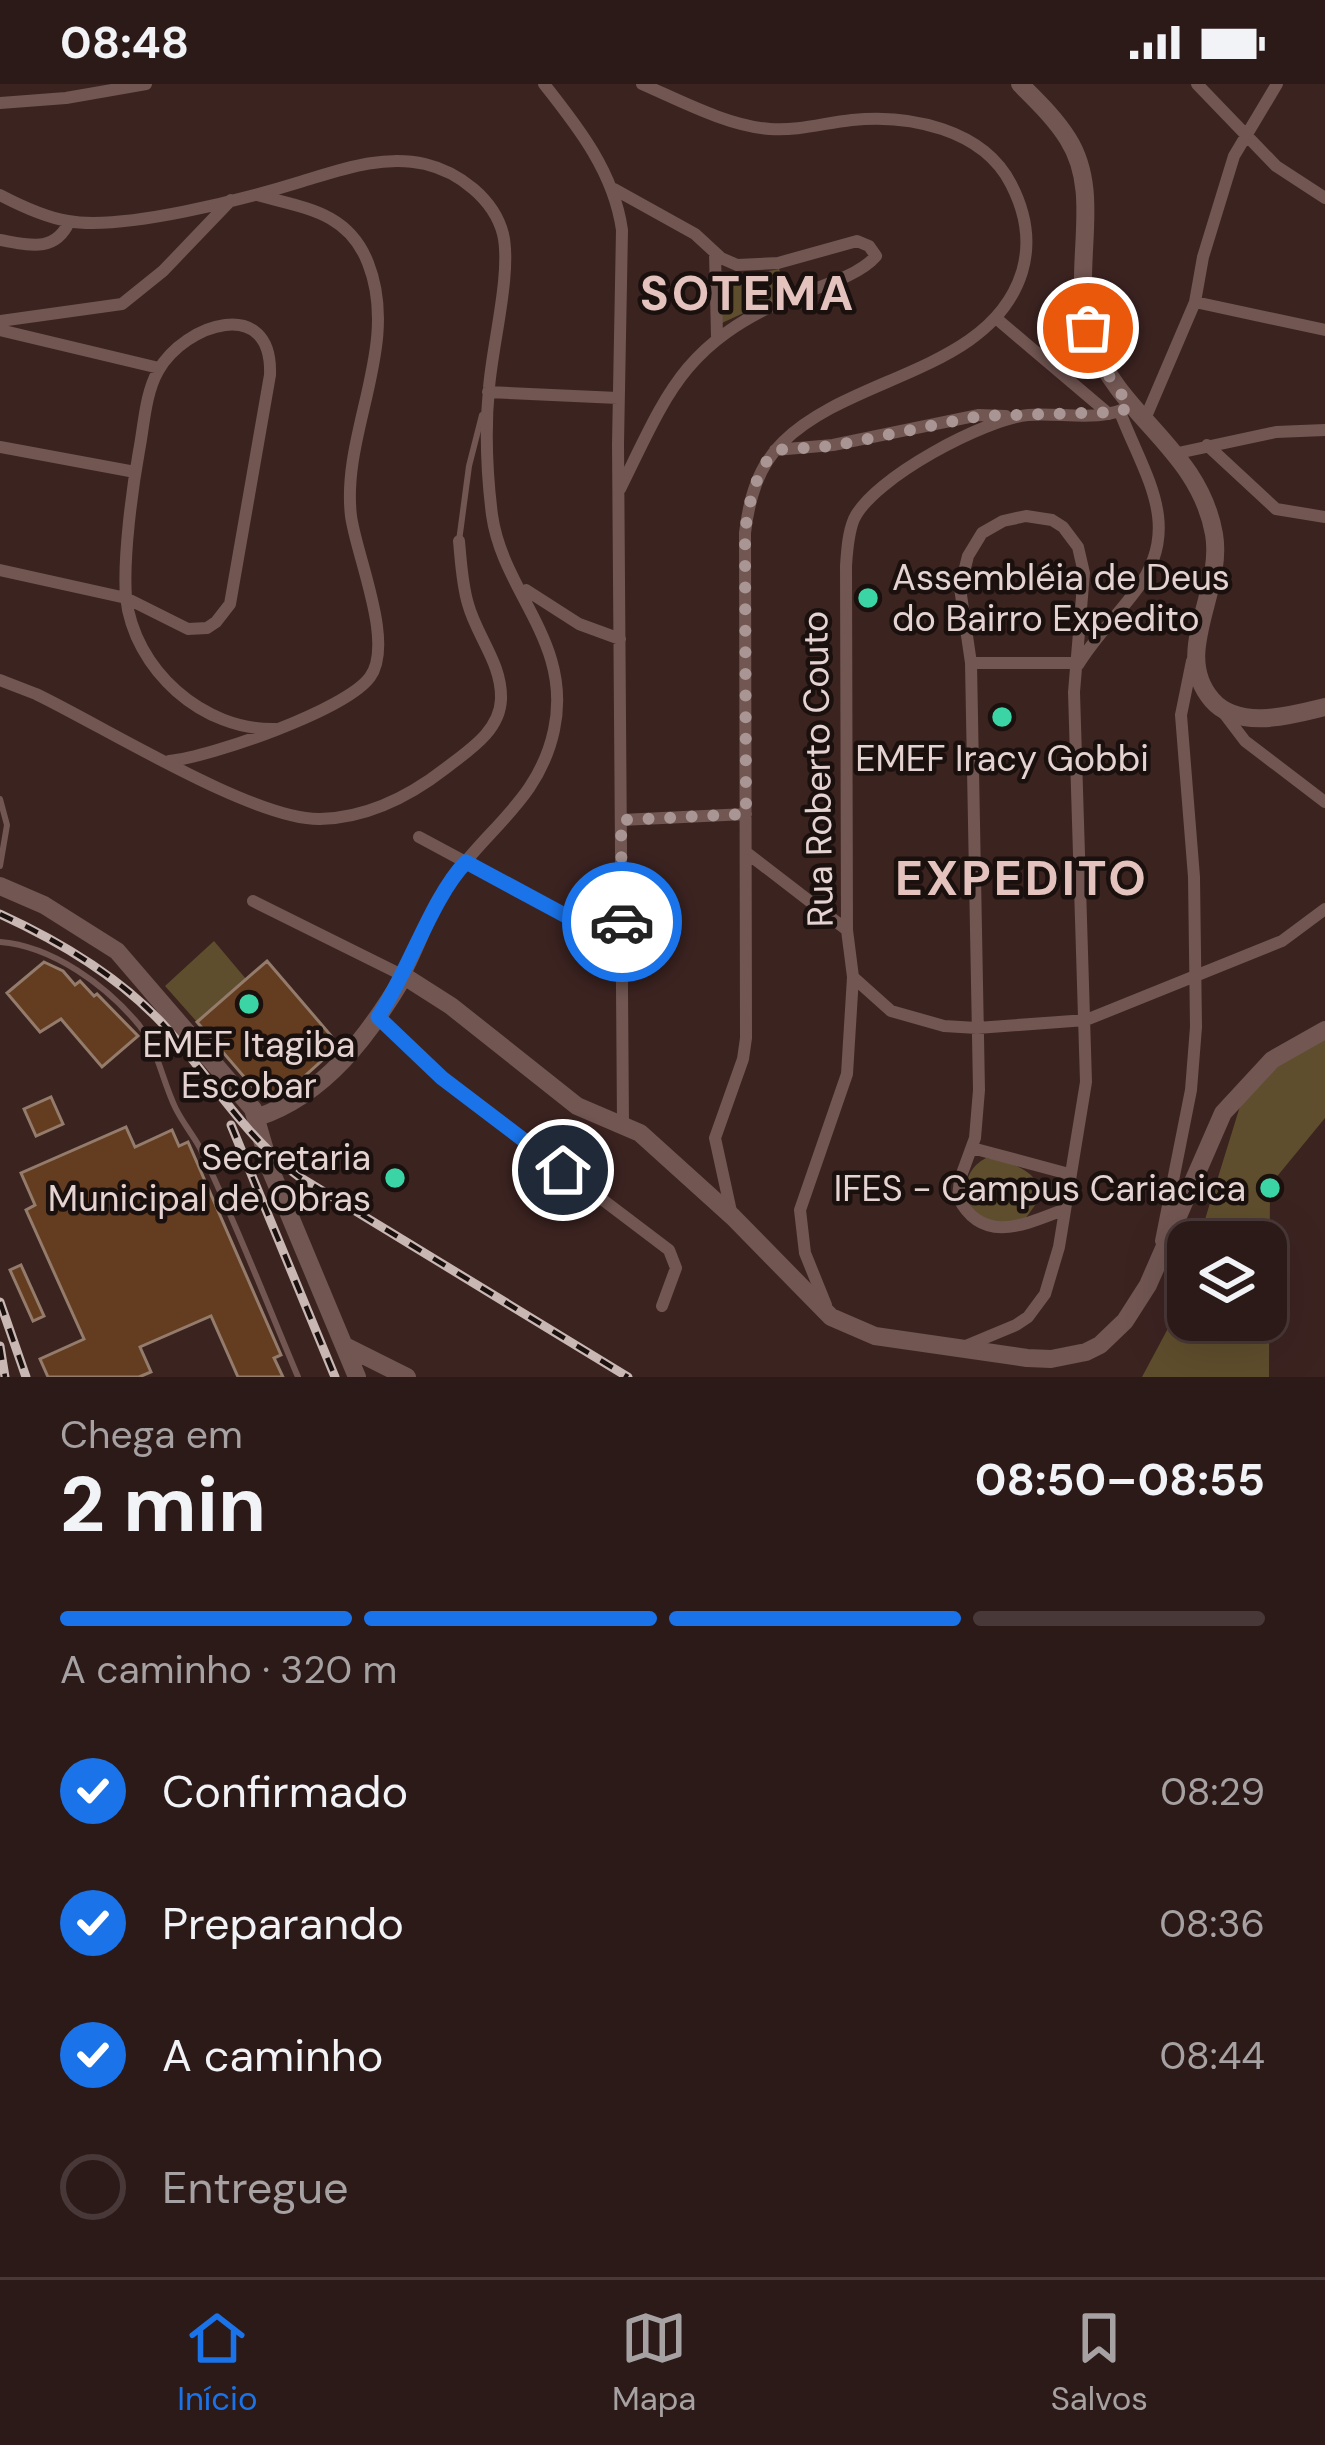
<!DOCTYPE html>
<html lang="pt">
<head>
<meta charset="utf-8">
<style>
  :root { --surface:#2c1a18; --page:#342321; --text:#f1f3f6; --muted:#a6a1a2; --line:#483837; --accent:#1a73e8 }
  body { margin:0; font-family:"DM Sans",sans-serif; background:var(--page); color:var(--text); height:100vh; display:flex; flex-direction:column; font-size:45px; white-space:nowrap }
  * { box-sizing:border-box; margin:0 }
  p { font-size:39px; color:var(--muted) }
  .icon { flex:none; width:66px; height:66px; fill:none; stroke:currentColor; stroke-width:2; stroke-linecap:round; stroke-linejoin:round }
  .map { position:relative; height:1293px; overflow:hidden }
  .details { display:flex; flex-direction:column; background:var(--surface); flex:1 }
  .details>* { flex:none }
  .fabs { position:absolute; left:1167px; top:1137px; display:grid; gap:24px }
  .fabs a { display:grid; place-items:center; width:120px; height:120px; border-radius:24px; background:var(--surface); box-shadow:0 12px 48px #0002,0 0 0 3px var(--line); font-size:60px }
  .pin { position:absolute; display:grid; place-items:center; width:102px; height:102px; color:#fff; margin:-51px; border:6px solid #fff; border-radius:50%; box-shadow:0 3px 12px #0007 }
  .courier { position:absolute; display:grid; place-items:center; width:120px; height:120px; margin:-60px; border:9px solid #1a73e8; border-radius:50%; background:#fff; color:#222; box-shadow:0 3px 15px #0007 }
  .summary em { font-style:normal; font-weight:700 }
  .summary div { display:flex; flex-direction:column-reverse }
  .summary { display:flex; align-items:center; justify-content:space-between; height:204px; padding:0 60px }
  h1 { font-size:78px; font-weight:700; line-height:90px }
  .bar { display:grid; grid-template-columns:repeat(4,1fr); gap:18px 12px; align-content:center; height:144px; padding:0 60px }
  .bar i { height:15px; border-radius:9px; background:var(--line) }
  .bar .selected { background:var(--accent) }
  .bar p { grid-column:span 4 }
  ol { padding:0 60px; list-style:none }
  li { display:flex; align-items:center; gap:36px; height:132px }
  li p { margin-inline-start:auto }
  li .icon { padding:12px; border-radius:50%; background:var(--accent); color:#fff; stroke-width:4 }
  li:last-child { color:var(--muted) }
  li i { width:66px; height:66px; border:6px solid var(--line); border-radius:50% }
  .status { display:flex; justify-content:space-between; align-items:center; height:84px; padding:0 60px; background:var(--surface); direction:ltr }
  .status svg { height:33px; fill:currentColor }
  .dock { display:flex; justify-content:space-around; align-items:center; height:168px; border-top:3px solid var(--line); background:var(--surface); font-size:33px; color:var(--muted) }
  .dock a { display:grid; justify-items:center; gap:6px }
  .dock .selected { color:var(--accent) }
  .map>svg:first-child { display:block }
  .green { fill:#5f4e2d }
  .building { fill:#643d20; stroke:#947c6c; stroke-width:3 }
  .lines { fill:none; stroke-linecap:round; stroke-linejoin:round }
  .lane { stroke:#715652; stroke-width:6 }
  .street { stroke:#715652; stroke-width:12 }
  .secondary { stroke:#715652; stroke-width:18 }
  .rail-casing { stroke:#c9b7b4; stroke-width:9 }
  .rail { stroke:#1a100e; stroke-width:4.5; stroke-dasharray:14; stroke-linecap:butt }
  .done { stroke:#a99593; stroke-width:12; stroke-dasharray:0 21.6 }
  .route { stroke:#1a73e8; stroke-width:15 }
  .poi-dot { fill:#3bd4a4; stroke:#1a100e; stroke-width:4.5 }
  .labels { text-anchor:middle; stroke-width:9; stroke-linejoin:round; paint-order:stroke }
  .poi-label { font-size:36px; fill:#e4d3d1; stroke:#1a100e }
  .street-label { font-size:36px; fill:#e4d3d1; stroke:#1a100e }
  .district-label { font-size:48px; font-weight:bold; letter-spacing:3px; fill:#e4c3be; stroke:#1a100e }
</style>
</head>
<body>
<div class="status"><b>08:48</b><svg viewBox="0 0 49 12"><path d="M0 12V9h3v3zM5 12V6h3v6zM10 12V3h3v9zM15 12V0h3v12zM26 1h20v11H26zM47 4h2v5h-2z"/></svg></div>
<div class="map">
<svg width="1325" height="1293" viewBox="0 0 1325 1293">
  <rect width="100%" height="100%" fill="#3b2320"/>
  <path class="green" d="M779,185l10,23 -67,31 -3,-52 34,3z
    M214,857l32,38 -49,43 -32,-36z
    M1325,951v83l-55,67 -1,192h-127l31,-58 15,-47v48h78v-78h-68l43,-139 24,-34z
    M986,1074c23,3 54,12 55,39l-16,22 -27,8 -31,-20c-5,-18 0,-40 19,-49z"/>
  <path class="building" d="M267,877l72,84 -42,38 -33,17 -67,-78z
    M44,878l19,9 12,14 5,-4 14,15 3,-2 41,42 -36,31 -41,-48 -21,13 -33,-39z
    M51,1013l12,27 -27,12 -12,-27z
    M126,1043l9,20 37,-17 7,16 9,-4 93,213 -7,3 9,19h-45l-27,-61 -71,31 11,25 -12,5h-91l-8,-18 44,-20 -58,-129 9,-5 -14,-32z
    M21,1181l23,51 -11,5 -23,-51z"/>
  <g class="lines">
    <path class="lane" d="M459,457l10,-75 13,-51
      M0,715l7,26 -7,41
      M0,858c52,4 106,43 139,83 20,26 23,56 37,84 7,14 17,26 24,39 36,75 66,153 98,229"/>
    <path class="street" d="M544,0c35,44 70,89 78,146l-4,214 5,679
      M642,0c39,17 86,42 128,45 29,2 54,-6 82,-9 57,-6 131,9 159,64 15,29 20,58 11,88 -31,100 -172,103 -239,170 -25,24 -34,57 -38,91l1,505 -3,21 -28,79 17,78
      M1197,0l79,82 49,32
      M0,19l66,-5 80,-14
      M614,105l81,45 26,24 16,7 41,-2 79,-22 12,5 7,10c-19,22 -63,32 -91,44 -103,46 -118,94 -165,189
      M0,111c21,11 44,22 68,26 55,10 177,-22 232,-39 40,-12 83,-28 125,-18 34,8 69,35 78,70 9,38 -11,112 -14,154 -4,41 -2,87 3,127 11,78 81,127 62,215 -14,65 -58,92 -96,141 -24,30 -36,71 -54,105l-151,-75
      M0,156c29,5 55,13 69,-18
      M715,169l2,83
      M1195,218l130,28
      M997,235l112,95
      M0,237l122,-17 41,-33 68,-71
      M0,246l159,38
      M488,308l130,6
      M1145,335l50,-117 8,-45 31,-101 43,-72
      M1207,361l69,64 49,8
      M0,363l135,25
      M775,366l58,-5 146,-30 27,1
      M1178,369l98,-21 49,-2
      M0,486l126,28 62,31 19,-1 9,-6 14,-18 40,-229c3,-80 -85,-52 -112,-4 -13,23 -14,55 -19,80 -7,39 -16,107 -13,146 8,73 77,134 150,132
      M526,506l53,34 41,15
      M971,579h105
      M1078,581c17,-28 40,-50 59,-76 47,-63 7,-114 -17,-177
      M0,596l36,14c67,32 217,126 284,125 47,-1 90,-23 126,-51 23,-18 54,-37 55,-69 1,-36 -24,-62 -33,-95 -6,-20 -7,-42 -9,-63
      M1220,624l25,33 80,61
      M169,677c42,-4 177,-51 201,-84 25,-34 -14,-122 -19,-161 -10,-83 50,-170 17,-253 -20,-52 -65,-55 -111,-68
      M621,736l125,-6
      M419,753l203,109
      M747,769l100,77
      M853,893l38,34 53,15 33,2 109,-8 196,-79 43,-32
      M378,933l64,61 227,172 7,18 -14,38
      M972,1064l97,26
      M1161,1157l30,-151 5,-63 -2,-150 -13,-162 11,-54
      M826,1221l-21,-52 -5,-43 47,-136 6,-97 -6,-47 -1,-364c1,-15 2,-33 8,-47 19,-41 131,-100 174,-104 33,-3 73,8 102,-9
      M968,1261l48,-20 12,-8 17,-23 14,-47 27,-165 -12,-390 10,-119 -6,-26 -15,-20 -11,-7 -26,-4 -23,5 -21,12 -14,23 -8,32 11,75 8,427 -4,48 -15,41 -2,18c24,48 66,28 105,13"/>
    <path class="secondary" d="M1020,0c17,17 35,34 48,55 38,60 -2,138 25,205 29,74 106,106 121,190 10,59 -43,119 -2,166 27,31 80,15 113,7
      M0,802l44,19 73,46 136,158 18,62 86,206
      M258,1033c67,-22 111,-82 146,-141l47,30 126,100 63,27 93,84 98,100 44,19 152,22 24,1 35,-7 14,-7 25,-24 23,-36 75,-172 49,-53 53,-30
      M347,1263l60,30"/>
    <g class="rail-casing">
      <path id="rail" d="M0,830c59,27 117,61 162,109 47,52 80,111 136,153l330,201
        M231,1041l104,252
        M0,1218l26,75
        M0,1262l5,31"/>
    </g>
    <use href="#rail" class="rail"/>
  </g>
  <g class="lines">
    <path class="done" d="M622,838l-1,-102 125,-6 -1,-282c4,-30 10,-58 30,-82l58,-4 146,-30 141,-4 10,-6 -19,-26 -23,-52"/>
    <path class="route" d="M563,1086l-121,-92 -64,-61c31,-46 54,-120 88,-155l156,84v-24"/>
  </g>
  <g class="poi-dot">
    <circle cx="868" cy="514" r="12"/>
    <circle cx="1002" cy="633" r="12"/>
    <circle cx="249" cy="920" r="12"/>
    <circle cx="395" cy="1094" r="12"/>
    <circle cx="1270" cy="1104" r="12"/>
  </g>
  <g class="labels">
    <g class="poi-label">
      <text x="892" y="506" text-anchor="start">Assembléia de Deus<tspan x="892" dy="41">do Bairro Expedito</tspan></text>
      <text x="1002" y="687">EMEF Iracy Gobbi</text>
      <text x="249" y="973">EMEF Itagiba<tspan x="249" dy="41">Escobar</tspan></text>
      <text x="371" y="1086" text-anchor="end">Secretaria<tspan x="371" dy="41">Municipal de Obras</tspan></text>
      <text x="1246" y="1117" text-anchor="end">IFES - Campus Cariacica</text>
    </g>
    <g class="street-label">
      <text transform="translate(817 685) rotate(-91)" y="13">Rua Roberto Couto</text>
    </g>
    <g class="district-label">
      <text x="748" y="226">SOTEMA</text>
      <text x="1022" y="811">EXPEDITO</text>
    </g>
  </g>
</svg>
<div class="fabs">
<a><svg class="icon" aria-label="layers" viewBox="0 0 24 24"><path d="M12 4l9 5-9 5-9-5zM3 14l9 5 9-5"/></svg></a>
</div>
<div class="pin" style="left:1088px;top:244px;background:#ea580c"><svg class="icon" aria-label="bag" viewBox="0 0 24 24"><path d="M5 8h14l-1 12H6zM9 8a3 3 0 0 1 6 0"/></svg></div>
<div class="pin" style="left:563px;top:1086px;background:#1f2937"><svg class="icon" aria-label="home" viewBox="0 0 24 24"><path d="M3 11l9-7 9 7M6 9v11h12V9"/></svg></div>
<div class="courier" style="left:622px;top:838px"><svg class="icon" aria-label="car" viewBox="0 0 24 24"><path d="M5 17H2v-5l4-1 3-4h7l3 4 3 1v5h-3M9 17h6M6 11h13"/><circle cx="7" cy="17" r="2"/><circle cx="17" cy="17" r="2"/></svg></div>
</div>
<section class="details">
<div class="summary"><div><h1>2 min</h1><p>Chega em</p></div><em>08:50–08:55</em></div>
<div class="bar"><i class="selected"></i><i class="selected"></i><i class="selected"></i><i></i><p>A caminho · 320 m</p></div>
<ol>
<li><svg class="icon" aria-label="check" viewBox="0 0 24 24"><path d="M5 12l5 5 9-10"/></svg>Confirmado<p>08:29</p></li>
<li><svg class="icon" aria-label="check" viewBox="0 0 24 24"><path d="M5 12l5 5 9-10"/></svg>Preparando<p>08:36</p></li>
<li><svg class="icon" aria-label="check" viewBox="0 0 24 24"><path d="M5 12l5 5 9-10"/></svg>A caminho<p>08:44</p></li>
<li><i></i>Entregue</li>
</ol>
</section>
<nav class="dock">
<a class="selected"><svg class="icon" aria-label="home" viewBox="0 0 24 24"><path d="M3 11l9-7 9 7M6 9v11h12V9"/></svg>Início</a>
<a><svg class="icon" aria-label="map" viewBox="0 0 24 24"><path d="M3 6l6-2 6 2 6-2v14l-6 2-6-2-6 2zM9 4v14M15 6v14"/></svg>Mapa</a>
<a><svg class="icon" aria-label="saved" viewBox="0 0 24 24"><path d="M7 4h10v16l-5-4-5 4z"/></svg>Salvos</a>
</nav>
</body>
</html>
